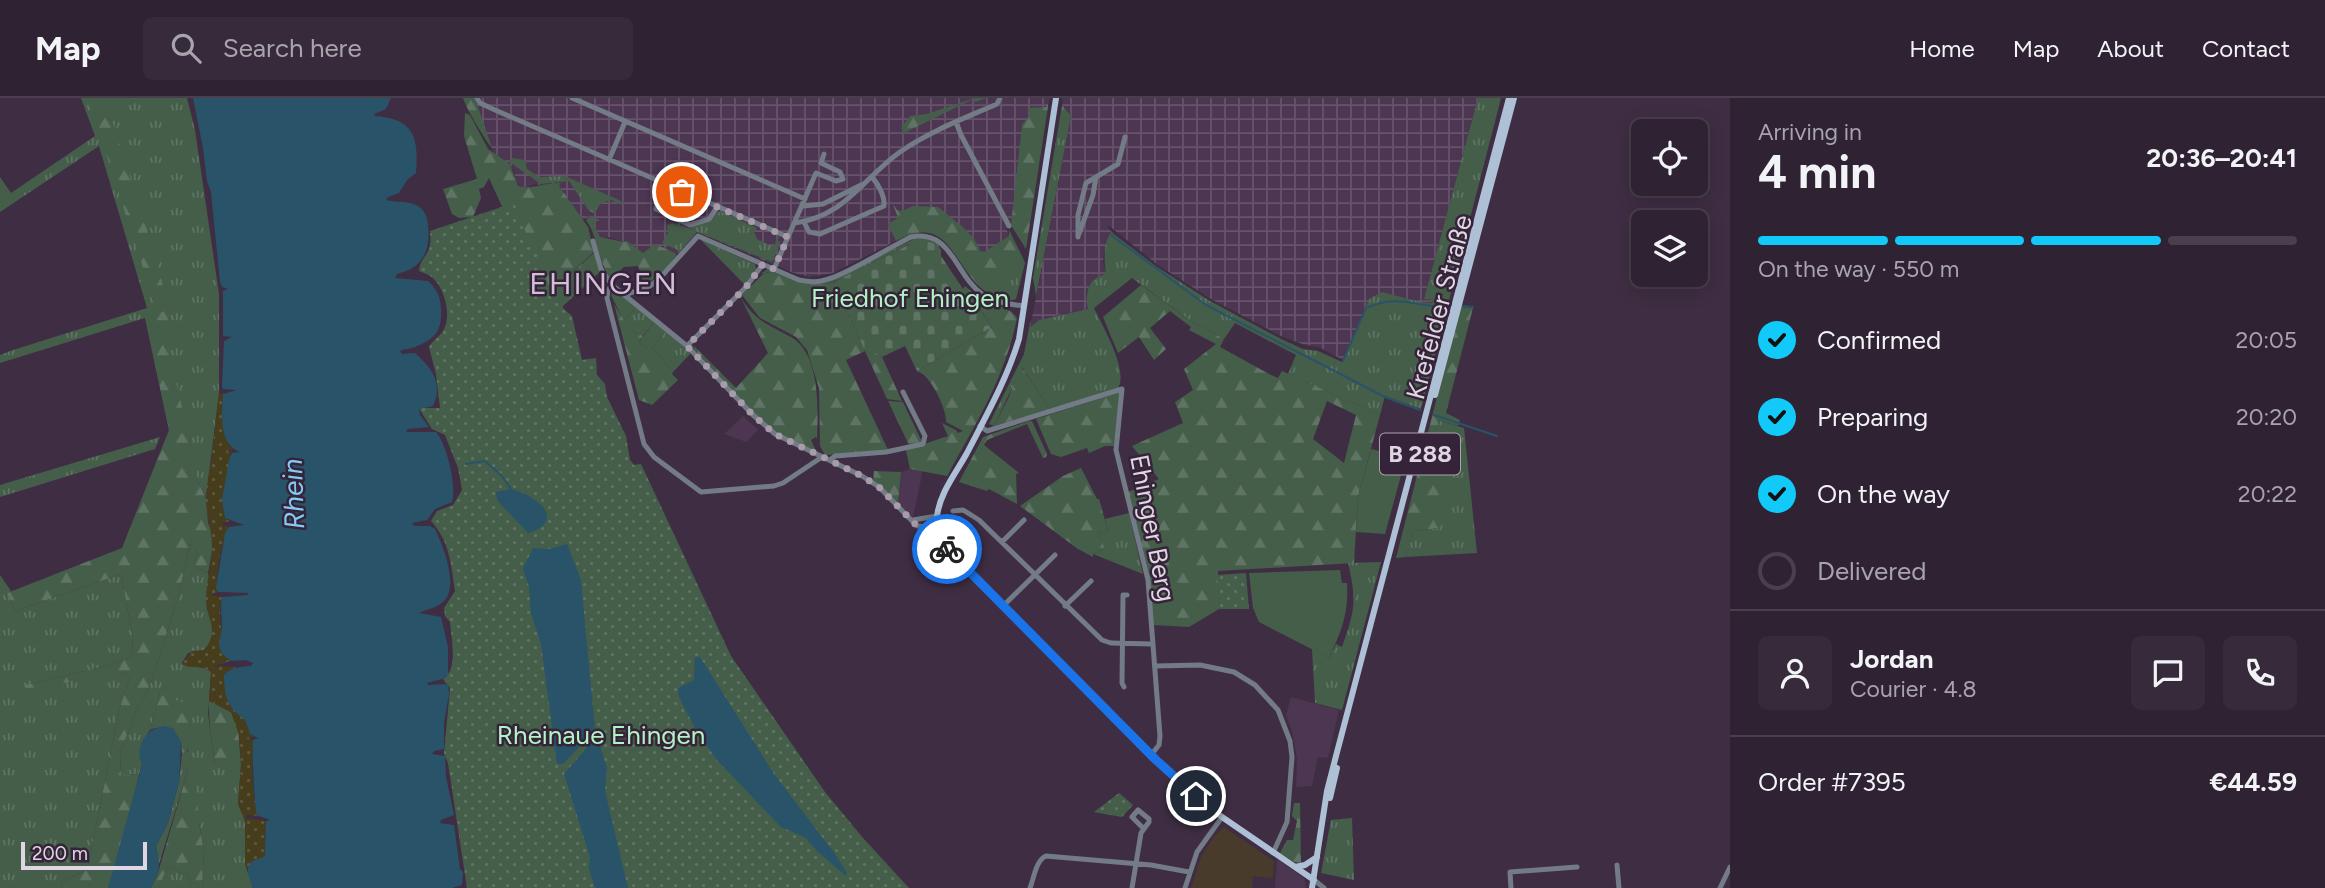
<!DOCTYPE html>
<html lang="en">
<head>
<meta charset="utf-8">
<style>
  :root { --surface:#2f2232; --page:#372a3a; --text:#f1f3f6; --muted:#a7a4ac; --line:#4a3f4d; --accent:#11cafa }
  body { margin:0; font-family:Figtree,sans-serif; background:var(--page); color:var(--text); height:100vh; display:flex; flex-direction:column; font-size:26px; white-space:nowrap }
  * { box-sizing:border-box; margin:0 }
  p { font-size:23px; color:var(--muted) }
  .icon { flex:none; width:38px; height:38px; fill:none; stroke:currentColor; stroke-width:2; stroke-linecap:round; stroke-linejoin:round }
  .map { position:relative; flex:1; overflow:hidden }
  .details { display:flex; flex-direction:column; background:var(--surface); width:595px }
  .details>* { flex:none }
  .buttons { position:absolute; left:1631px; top:21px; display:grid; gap:14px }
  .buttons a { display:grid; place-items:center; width:77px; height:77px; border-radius:10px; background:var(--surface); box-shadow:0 4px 18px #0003,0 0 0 2px var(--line); font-size:35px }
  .scale { position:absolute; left:21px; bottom:18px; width:126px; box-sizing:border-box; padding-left:7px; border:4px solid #e0d5e2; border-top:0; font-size:19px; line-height:24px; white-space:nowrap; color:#e0d5e2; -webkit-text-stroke:5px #352439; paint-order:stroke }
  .pin { position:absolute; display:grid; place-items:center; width:60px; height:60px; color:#fff; margin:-30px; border:4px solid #fff; border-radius:50%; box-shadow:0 2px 7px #0007 }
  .courier { position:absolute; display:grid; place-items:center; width:70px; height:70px; margin:-35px; border:5px solid #1a73e8; border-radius:50%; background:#fff; color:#222; box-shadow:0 2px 9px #0007 }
  .summary em { font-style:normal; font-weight:700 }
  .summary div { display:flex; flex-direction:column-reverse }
  .summary { display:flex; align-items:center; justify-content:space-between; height:119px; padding:0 28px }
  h1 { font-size:46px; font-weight:700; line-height:52px }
  .bar { display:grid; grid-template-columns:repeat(4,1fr); gap:10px 7px; align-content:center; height:84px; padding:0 28px }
  .bar i { height:9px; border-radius:5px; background:var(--line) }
  .bar .current { background:var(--accent) }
  .bar p { grid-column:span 4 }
  .line { display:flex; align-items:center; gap:18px; padding:0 28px; border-top:2px solid var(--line) }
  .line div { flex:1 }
  .round { display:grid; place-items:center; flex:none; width:74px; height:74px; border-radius:10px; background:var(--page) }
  ol { padding:0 28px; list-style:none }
  li { display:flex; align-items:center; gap:21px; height:77px }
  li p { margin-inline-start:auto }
  li .icon { padding:7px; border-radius:50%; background:var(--accent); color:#111; stroke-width:4 }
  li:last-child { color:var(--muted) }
  li i { width:38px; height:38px; border:4px solid var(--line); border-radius:50% }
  header { display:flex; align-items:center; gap:42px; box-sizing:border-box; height:98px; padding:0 35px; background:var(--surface); border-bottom:2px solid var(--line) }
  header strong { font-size:33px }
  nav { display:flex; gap:38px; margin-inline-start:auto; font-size:24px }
  .search { width:490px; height:63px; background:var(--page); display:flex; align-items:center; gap:18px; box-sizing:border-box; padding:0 24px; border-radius:10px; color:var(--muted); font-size:26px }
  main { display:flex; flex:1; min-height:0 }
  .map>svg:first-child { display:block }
  .built { fill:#4c3651 }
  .industrial { fill:url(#industrial-grid) }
  .education { fill:#483b2c }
  .grass { fill:url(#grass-tufts) }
  .forest { fill:url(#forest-firs); fill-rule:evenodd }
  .sand { fill:url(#sand-dots) }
  .cemetery { fill:url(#cemetery-stones) }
  .park { fill:url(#park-dots) }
  .garden { fill:#445e4a }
  .water { fill:#295369 }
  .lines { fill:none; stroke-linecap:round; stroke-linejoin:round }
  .stream { stroke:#295369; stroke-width:2 }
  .minor { stroke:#727b86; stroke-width:5 }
  .major { stroke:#aec0d5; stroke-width:6 }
  .done { stroke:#a89baa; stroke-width:7; stroke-dasharray:0 12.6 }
  .route { stroke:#1a73e8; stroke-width:9 }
  .labels { text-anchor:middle; stroke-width:5; stroke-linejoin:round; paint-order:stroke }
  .shield { fill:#352439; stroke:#ada0af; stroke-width:2 }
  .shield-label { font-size:24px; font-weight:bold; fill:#e0d5e2 }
  .park-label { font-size:26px; fill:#b3f2c3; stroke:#352439 }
  .street-label { font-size:26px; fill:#e0d5e2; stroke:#352439 }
  .water-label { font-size:28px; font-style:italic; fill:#84cbf2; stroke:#352439 }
  .quarter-label { font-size:30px; letter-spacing:2px; fill:#d3bdd8; stroke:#352439 }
</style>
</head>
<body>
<header>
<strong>Map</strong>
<div class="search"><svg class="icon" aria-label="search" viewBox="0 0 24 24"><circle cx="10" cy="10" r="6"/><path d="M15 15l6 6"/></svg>Search here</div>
<nav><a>Home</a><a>Map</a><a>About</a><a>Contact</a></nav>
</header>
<main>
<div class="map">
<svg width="1730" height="790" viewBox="0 0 1730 790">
  <defs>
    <pattern id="industrial-grid" width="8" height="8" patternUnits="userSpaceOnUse" patternTransform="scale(1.75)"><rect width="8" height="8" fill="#4c3651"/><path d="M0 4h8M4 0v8" fill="none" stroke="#66526a"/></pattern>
    <pattern id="grass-tufts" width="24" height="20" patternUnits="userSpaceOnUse" patternTransform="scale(1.75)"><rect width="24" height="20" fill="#445e4a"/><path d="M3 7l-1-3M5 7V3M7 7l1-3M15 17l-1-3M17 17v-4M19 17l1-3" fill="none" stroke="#5f7464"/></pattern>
    <pattern id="forest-firs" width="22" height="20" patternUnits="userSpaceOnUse" patternTransform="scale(1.75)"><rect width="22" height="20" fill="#445e4a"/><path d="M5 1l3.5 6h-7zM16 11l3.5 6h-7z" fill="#5f7464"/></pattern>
    <pattern id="sand-dots" width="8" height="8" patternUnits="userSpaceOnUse" patternTransform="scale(1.75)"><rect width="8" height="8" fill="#463d1d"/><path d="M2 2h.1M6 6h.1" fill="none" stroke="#60583e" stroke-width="1.8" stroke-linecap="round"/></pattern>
    <pattern id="cemetery-stones" width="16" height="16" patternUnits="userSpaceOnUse" patternTransform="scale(1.75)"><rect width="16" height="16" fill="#445e4a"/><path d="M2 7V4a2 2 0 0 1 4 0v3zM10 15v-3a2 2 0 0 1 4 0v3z" fill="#5f7464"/></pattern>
    <pattern id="park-dots" width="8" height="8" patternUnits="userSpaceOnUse" patternTransform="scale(1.75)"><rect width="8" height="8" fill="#445e4a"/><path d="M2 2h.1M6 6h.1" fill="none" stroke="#5f7464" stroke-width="1.8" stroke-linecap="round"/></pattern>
  </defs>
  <rect width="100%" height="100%" fill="#3f2e43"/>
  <path class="built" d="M743,318l15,14 -12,12 -22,-8z
    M910,371l13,1 -10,47 -15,-14 3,-31z
    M1291,599l48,13 -11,48 -10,-1 -6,29 -16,1 1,-28 -5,-28 -6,-16z
    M1277,761l27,19 2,10h-31z"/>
  <path class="industrial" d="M474,0h576l-31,105 -5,27 -3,-5 -5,3 3,7v-5l4,7 -33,24 -29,-37h-63l8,17 -63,32 -24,4 -18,-5 -94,-40 -21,24 -25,-9 -7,7 -17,-13 -3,1 -16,-5 -9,2 -6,-16 3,-2 -6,-5 -6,4 -6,-5 -19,-29 1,-3 -18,3 -7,-2 -11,4 -7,-4 -3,-13 -4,-7 -16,-10z
    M1063,0h415l-54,201 9,1 -1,3 -63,-4 -26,61 -24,-13 -14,-2 -24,-9 -70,-37 -53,-34 -50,-40v3l5,5 -4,1 -5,20 -1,8 3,12 -6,1 -10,10 -4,8 2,16 -43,9 -15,10 41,-212 -9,-11z"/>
  <path class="education" d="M1224,729l50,34 -1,17 -20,-2 -1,12h-61l10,-31 12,-19z"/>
  <path class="grass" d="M81,0h106l8,32 24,164v99l-13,104 -8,-15 -9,-46 -20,-6 -24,-112 -145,45v-8l13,-5 134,-42 -48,-162 -99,66v-35l11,16 84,-57z
    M1478,0h23l-80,311 -36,-13 -5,19 -92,-41 8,-19 -61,-32 -11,16 -36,-20 -56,-41 -38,30c8,17 35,63 24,80l-66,21 -3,-1 -27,-41 -28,59 -5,-2 35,-70 6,-31 1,-2v6l8,-7 49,-11c-4,-16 1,-32 18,-35 -2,-14 -3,-30 5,-42l46,35 53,34 71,38 22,10 15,2 24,11 27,-63 13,-7 38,10 12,1 1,-3 -9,-1z
    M1062,7l9,11 -35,180 -3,-18z
    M512,60l13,2 2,9 12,8 26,-1 56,25 -1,4 3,1 -12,-6 -10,3 -7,10 -5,-2 -20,-30 -28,3 -30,-21 -2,-2z
    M720,113l37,17 -3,4 3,7 15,7 3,-1 2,-9 2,1 -2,5 5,-1 -4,4 1,2 -7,15 -75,-30 -17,19 -18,-8 6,-10 -1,-8 5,-2 20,6 1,-2 15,-7z
    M924,140l13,5 4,7 -4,-4 -28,-2 -64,33 -23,9 -21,-1 -34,-13 -7,2 8,-5 51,15 9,-2 86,-43z
    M701,142l54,24 1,5 -11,16z
    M594,155l7,18 -39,36 -9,-18z
    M1022,158l3,7 -9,36c-12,4 -24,-3 -34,-10l9,-7 29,-12z
    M636,209l18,15 -11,14 -12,-6 -7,-9z
    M666,233l25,22 -18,19 -21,-24z
    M1438,322l26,8 13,125 -71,4 7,-26 26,-3 -7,-58 6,-22 -3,-17z
    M160,339l-5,12 -155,48v-12z
    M1129,415l14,61 -50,-20 12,-5 -6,-16 9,-2 -3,-12z
    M190,445l7,8 -3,15 14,7 2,8 -3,28 5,11v15l-3,9 -5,6 -16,3 -6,10c9,5 21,2 29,9l-3,42 7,51h26l-3,39 7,17v42l8,25h-51l2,-37 -15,-85 -30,98 -3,-18 12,-23 11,-41 3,-29 6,-1c-3,-29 0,-44 -28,-59l-10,37 -9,14 1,21 -3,9 -18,1 -1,-21 16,-44 8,-11 9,-22 26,-83z
    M1381,464l-39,148 -27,-7 -3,-54 17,9 7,-14 6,3c13,-37 15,-46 6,-84z
    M121,476l12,64 -1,18 -18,8 -89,21 89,-13h8l8,5 -10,30 -33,163 -26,12 1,6h-62v-313l11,16 -4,2 8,18z
    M1352,720l2,62 -33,-7 10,-53z
    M168,769l21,9 2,12h-33z"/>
  <path class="forest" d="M88,0h17l50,157 12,47 -12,4 -4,-33 -6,1z
    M463,0h12l17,50c-7,-8 -26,-40 -29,-50z
    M975,0h12l-12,4 -2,-3 -69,34 -3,-5 9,-12 17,-2z
    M1048,6v3l-22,142 -15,-24 11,-100 8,-11 -2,-6 18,-1z
    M465,15l5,2 18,34 22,15 8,22c14,4 29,-4 43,-3l-2,3 29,41 6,25 -41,37 9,18 -35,-46 -38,-83 -5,9 -5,2 2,9 -8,19 -14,1 -7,-4 -9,-25 34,-10 -13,-43z
    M893,106l4,6 5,1 11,-5 25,1c13,11 38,27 42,44l4,1 25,-16v-6l13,26 -1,14 -29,12 -10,7c-31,-28 -34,-76 -86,-48l-8,-17 10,-6z
    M590,118l10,4 -7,3 7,14 24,5 3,-1 16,12 12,-9 20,9 1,3c-12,15 -23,27 -42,33l6,-17 -2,-6 -14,1 -13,12c-15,-21 -12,-41 -25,-59z
    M765,174c25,6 42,18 69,10l31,69 17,6 20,44 -15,-2 -22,-48 -19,9 42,90 -63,5 -5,-9 -1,-58 -12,-38 -11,-13 -36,-19 -18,-23z
    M1141,187l47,34 36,20 -4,8 51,28 7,3 4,-7 98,44 -22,82 -4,66 -136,8 1,38 -30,18 -36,-2 -4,-52 -21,-81 31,-13 -27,-33 51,-23 -8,-21 18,-12 -9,-21 32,-25 -27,-14 2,-3 -21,-16 -20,17 16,21 -12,11 -15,-23 -21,16 -15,-36zM1327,303l29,14 -12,48 -31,-24z
    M972,194c14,11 38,14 45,26 -12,60 -41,105 -70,158l-37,-7 -4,-19 42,-14 -6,-13 14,7 2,3 5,-2 -17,-9c1,-13 -16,-48 -29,-51l75,-44 -22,-34z
    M741,200c15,24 27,26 50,39 30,17 27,74 26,102l-1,-2 -5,3 5,11 -36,-15 -28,-25 -58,-62 -1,-4 43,43 32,-35z
    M614,206l17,26 12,6 -4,6 10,8 3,-2 21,24 -1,2 6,6 -26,25 -13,-5z
    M1460,209l13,1 -27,105 14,7 -2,6 -19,-6 -4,11 3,17 -6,22 17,13 -5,40 -5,5 -26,3 -7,26 -10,1z
    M168,212l1,44 26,106 3,22 8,16 2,25 4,9v19l-4,22 -14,-7 3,-15 -7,-8 -11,51 -26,83 -9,22 -8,11 -16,44 1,21 18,-1 -12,53 -19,61h-46l-1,-6 26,-12 33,-163 10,-30 -8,-5h-8l-88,19 -1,-6 89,-21 18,-8 1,-18 -12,-64 -106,37 -8,-18 115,-45 47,-118 -24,-113z
    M1021,268l28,42 3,1 -58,17 14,-27z
    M1120,294l-6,54h-9l-16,7 -2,-5 -26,9 -10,-3 -15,-35z
    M888,303l15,1 19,40 -13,3z
    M1029,323h3l15,33 -1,3 -3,1 -16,-34 -40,16 -3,5 35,28 -3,1 1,30 -28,-15 -2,2 -28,-9 24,-45z
    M1081,370l16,31h2l9,32 -9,2 6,16 -12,5v3l-15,-8 -58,-43 43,-30z
    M874,373l27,1 -3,31 -25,-22z
    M171,594l1,7 10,3 3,13 7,8 -5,29 -5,1 -1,-11 -9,-14h-17l-5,2 10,-37z
    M209,603l22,11 7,16 3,37 -26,1c-2,-22 -7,-43 -6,-65z
    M189,668l6,1 4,56 5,28 -2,37h-11l-2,-12 -21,-9 -10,21h-7l7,-15z
    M1294,705h6l1,60 -7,-1 -14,-9 7,-13h6l4,-19 -5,-5z"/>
  <path class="sand" d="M219,295l4,1c-1,19 -3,40 10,56l-7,1 6,2 -10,47 3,18 5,3 -8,2 1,3 6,1c-7,9 -15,53 -11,65l-8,3 12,2c-5,20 1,42 5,62l4,2 -18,5 24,1 -9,4c-4,13 -4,29 6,39 4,4 11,6 13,11 3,7 2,11 7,16l-8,2 7,1 -1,35 4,38 3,3 -12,-1 -2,3 21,3 -1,35 -14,7 -3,11 -3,-11v-42l-7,-17 3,-39 -2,-30 -8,-23 -22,-11 2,-29c-9,-8 -20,-2 -29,-8l10,-13 12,-1c17,-20 2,-31 2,-50 0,-18 6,-35 6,-53 0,-16 -5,-31 -6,-47 0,-12 3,-25 5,-38 3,-23 5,-46 8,-69z"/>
  <path class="cemetery" d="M918,142c10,1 17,3 23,10v6l22,33 2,-3 7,6 -2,2 22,33 -75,44 -12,-25 -23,11 -17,-6 -31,-69z"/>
  <path class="park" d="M514,105l16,40 6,6 11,32 17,28 8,7 10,44 14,-2 1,17 8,9 2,13 19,39 4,24 4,5 7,-1 90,192 94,136 38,46 46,50h-442l-19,-125 -4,-9 6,-66 -7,-9c16,-10 8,-41 7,-57l-5,-6 -1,-8 11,-17c-4,-27 -5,-49 -24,-70l6,-10 16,-6 9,-15 -4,-22 -13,-33 -13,-6 -12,-19v-2h20l-4,-34 -7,-27c3,-6 10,-10 14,-16 9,-14 2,-41 -9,-52 -4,-4 -10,-6 -15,-8 2,-18 14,-13 11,-40z
    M1246,475l3,36h-30l-2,-34z
    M1119,695l14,12 -11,12 -28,-5z"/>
  <path class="garden" d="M613,193h3l20,16 -12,14 -13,-26z
    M654,224l12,9 -16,20 -11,-9z
    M1371,351l35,8 -21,77 -29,-2 2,-35z
    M1340,472l2,13h5c2,30 -6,49 -18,75l-70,-36 -6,-14 -4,-35z"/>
  <path class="water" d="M193,0h198l-5,11 -12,5 1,2c39,3 44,21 41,57l-9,7 -8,13 -11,4 -2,3c10,3 22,0 32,6 7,5 9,10 10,19 3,25 -5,43 -31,49l-2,4 33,3c9,8 13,17 13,29 1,21 -6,29 -26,37 -5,2 -11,2 -15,4l2,3 13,-1c16,15 29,29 18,53l-14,3 1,6 9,12 -21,2 -2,3h30c11,13 21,55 16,70l-17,7 -8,11 -15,3 2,3h16l5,3c8,17 25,58 8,73 -8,7 -17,7 -24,11l22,4 7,30v28l-6,4 -15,4 1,2 20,-1 1,10 -5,29v26l-10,2 -2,3 13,2 1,21 8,38 -13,5 -1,3 14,2 6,44 3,3 -1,13 -10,3h-199l-5,-14v-7l3,-5 14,-6 1,-35 4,-1 -11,-4 -3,-3c-2,-24 -4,-49 -3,-73l5,-2 -8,-4c-5,-22 -11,-14 -20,-29 -5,-7 -6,-21 -6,-30 8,-8 15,-8 27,-9l2,-3 -7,-3 -15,1c-18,-12 -10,-18 -9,-35 0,-10 -2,-19 0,-29l25,-2 2,-2 -31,-1 -2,-4 9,-55 4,-6 15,-2 -19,-7 -3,-18 7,-40 3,-7 8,-1c-22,-8 -18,-39 -17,-58l14,-4 -14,-1 -1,-2 2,-46 8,-4 -9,-1v-45l5,-2 -6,-2 -2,-5 -9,-90 -4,-11 -4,-33z
    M511,391c24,6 58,31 17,44l-31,-33 -1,-8z
    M567,446l14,36 14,150 -32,34h-6l-16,-120 -10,-31 -2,-26 -6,-18 10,-21 17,1z
    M695,559h5l74,117 61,80 12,19 -1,3 -29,-25 -11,-13 -25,-11 -65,-68 -20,-29 -17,-33 -1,-9 16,-8z
    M163,628l9,2 9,14 -2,40 -11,41 -12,23 3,18 -1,9 -7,15h-43l34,-123c-7,-17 2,-35 21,-39z
    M597,638l10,32 -2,23 23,97h-33l-6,-19 1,-12 -26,-83z"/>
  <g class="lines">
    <path class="stream" d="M1111,137l95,70 179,92 35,13
      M1462,208l11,1
      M1343,263l23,-53c33,-14 46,-2 79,-1
      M1434,317l63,21
      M466,366l19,-3 16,14 10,14"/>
    <path class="minor" d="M477,0l3,5 15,7 293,127
      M572,0l233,101
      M956,24l5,13 48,91
      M609,62l16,-38
      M665,87l-9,24 34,16 19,-6 9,-13
      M803,108l20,-2 38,-19
      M804,124l5,10 11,2 64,-28c1,-10 -6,-22 -12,-29
      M795,125c51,-7 68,-45 105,-71 30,-21 65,-34 97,-48l3,-6
      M1079,136l14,-39 3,-18
      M1078,139v-22l8,-32 32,-19 7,-27
      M593,143l8,28 11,16 75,61 66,69 22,19 87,42 17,11 38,39 21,2
      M774,171l42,-96 20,8 7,-2 -3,-7 -19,-9 3,-9
      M612,187l-4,5 -1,8 37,146 10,13 47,35 73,-6 9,-3 39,-26
      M625,197l25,-9 9,-7 39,-43 101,44c7,1 14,3 22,1 22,-4 67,-33 90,-44 41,-8 44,38 71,57 13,9 28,10 42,12
      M687,248l59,-59 17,-23
      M980,328l7,5 135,-42 -6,61 32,130 12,156 -1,9 -8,10
      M830,362l5,-4 51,-4 37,-8 2,-8 -22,-44
      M953,413l10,-1 16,10 123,120 9,3 41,1
      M913,422l24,-4
      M1002,444l22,-22
      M1003,508l52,-51
      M1065,508l26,-25
      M1156,568l44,-1 34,7 21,13 23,25 12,31 2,16 -5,65 -14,31
      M1124,589l-2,-4 1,-88h4
      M1617,767l2,23
      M1314,782l10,8
      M1030,790c4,-10 6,-28 16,-32l105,9 38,7
      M1132,790l9,-55 8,-11v-3l-11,-9 -6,7 11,11
      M1185,790l12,-36 25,-35
      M1511,790l-1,-16 67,-5
      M1720,790l10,-21"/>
    <path class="major" d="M1056,0l-37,241c-12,40 -33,77 -52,114 -11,20 -28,41 -30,64 -1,16 7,27 16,39l227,227 42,34 92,63
      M1435,297l79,-297
      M1330,700l7,-30
      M1295,769l10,-2 12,-8
      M1312,790l15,-97 9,-35 173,-658"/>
  </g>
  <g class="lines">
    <path class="done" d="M682,94l106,45 -14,32 -11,-5 -17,23 -59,59 66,69 22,19 87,42 17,11 38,39 20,2 10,21"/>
    <path class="route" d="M947,451l209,211 40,36"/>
  </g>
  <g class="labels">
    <rect class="shield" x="1380" y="335.5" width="80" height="41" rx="5"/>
    <g class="shield-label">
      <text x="1420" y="364">B 288</text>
    </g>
    <g class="park-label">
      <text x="910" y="209">Friedhof Ehingen</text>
      <text x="601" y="646">Rheinaue Ehingen</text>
    </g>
    <g class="street-label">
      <text transform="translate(1439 209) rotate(-75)" y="9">Krefelder Straße</text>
      <text transform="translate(1153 430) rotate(79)" y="9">Ehinger Berg</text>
    </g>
    <g class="water-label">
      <text transform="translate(293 396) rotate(-92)" y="10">Rhein</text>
    </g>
    <g class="quarter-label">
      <text x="604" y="196">EHINGEN</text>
    </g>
  </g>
</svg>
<div class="buttons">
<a><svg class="icon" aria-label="locate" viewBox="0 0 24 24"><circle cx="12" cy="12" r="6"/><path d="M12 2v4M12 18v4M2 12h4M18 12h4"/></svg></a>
<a><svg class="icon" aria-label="layers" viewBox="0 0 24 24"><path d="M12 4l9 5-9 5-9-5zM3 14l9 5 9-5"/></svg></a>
</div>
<div class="scale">200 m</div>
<div class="pin" style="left:682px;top:94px;background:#ea580c"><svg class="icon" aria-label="bag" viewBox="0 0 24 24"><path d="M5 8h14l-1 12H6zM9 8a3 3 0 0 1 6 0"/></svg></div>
<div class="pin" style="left:1196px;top:698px;background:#1f2937"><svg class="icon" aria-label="home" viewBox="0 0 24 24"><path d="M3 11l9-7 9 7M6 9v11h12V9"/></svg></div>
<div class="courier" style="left:947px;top:451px"><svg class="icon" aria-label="bike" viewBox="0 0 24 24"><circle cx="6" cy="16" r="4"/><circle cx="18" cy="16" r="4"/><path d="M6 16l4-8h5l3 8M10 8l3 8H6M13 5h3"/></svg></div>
</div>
<section class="details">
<div class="summary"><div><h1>4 min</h1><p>Arriving in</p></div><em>20:36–20:41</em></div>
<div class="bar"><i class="current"></i><i class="current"></i><i class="current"></i><i></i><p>On the way · 550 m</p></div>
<ol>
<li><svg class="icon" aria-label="check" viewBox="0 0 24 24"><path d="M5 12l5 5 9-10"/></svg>Confirmed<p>20:05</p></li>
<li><svg class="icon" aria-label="check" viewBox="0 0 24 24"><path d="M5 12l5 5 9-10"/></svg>Preparing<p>20:20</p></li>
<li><svg class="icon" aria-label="check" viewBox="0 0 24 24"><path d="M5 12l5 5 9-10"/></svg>On the way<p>20:22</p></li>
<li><i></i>Delivered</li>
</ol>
<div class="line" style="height:126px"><a class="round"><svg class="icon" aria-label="person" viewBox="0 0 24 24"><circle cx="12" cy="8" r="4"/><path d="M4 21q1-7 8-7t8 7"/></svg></a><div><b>Jordan</b><p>Courier · 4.8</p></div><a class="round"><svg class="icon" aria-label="chat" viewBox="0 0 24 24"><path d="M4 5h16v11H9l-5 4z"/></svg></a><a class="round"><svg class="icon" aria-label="phone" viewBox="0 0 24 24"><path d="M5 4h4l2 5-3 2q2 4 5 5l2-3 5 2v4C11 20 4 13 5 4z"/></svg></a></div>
<div class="line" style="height:91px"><div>Order #7395</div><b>€44.59</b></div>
</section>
</main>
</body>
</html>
